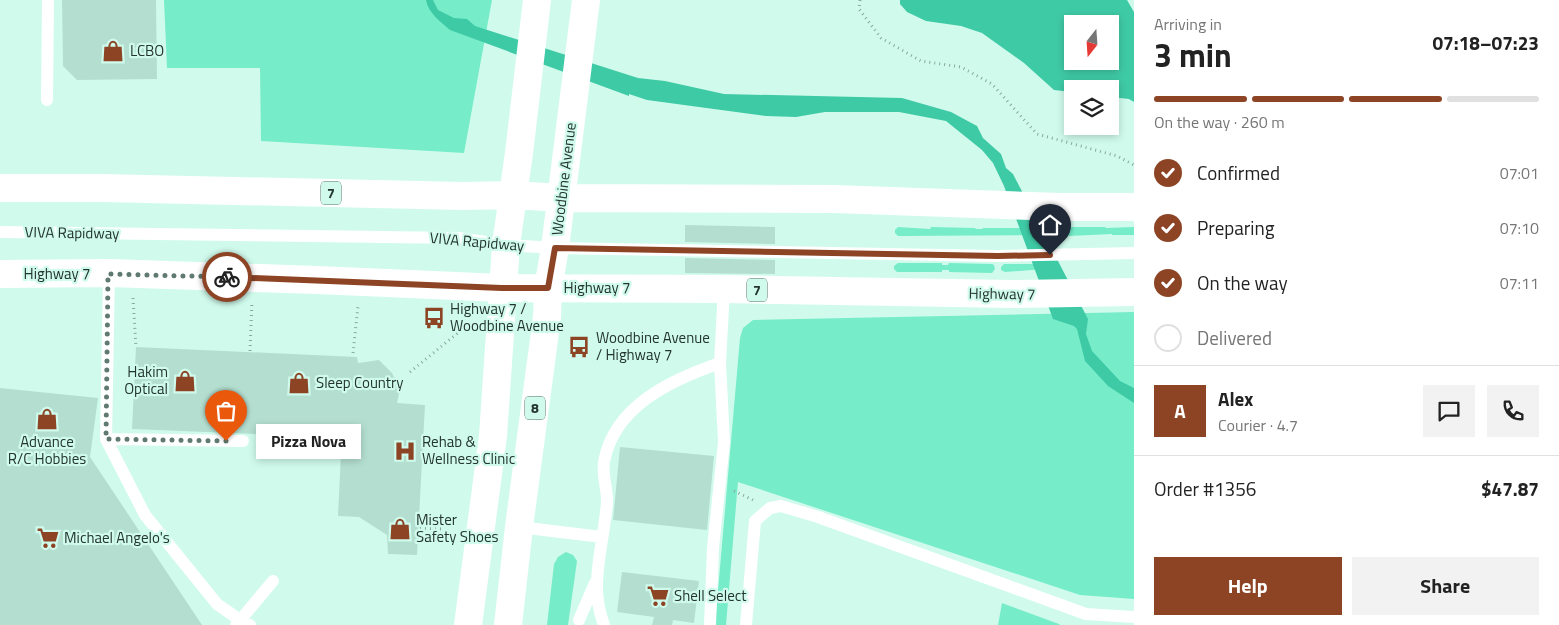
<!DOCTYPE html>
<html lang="en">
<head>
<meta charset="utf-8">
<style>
  :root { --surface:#fff; --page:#f2f2f2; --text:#222; --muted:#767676; --line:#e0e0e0; --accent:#8c4425 }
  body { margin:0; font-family:"Titillium Web",sans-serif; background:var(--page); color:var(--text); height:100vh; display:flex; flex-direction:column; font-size:19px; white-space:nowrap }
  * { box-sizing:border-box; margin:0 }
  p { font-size:16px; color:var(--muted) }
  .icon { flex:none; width:28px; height:28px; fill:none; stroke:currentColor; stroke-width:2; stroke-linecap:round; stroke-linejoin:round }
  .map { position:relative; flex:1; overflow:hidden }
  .panel { display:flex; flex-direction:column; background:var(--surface); width:425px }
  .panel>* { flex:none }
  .needle { width:32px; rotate:197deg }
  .buttons { position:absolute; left:1064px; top:15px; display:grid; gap:10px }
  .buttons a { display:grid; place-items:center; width:55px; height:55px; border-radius:0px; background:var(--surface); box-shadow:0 2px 8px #0003; font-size:25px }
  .pin { position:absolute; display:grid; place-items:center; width:42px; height:42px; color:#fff; margin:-51px -21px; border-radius:50% 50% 50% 0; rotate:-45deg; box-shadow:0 0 5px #0007 }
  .pin .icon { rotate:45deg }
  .courier { position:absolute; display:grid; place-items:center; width:50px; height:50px; margin:-25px; border:4px solid #8c4425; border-radius:50%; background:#fff; color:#222; box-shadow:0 1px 6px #0007 }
  .bubble { position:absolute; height:35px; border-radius:0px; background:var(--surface); box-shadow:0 2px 8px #0003; font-size:16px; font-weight:700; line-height:35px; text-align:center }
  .headline em { font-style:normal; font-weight:700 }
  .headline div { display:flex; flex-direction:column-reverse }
  .headline { display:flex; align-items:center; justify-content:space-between; height:85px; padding:0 20px }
  h1 { font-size:32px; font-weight:700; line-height:38px }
  .bar { display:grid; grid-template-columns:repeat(4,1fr); gap:8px 5px; align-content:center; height:60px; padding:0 20px }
  .bar i { height:6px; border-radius:4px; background:var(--line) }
  .bar .selected { background:var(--accent) }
  .bar p { grid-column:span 4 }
  .line { display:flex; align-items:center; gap:12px; padding:0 20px; border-top:1px solid var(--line) }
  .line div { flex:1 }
  .round { display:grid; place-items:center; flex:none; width:52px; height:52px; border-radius:0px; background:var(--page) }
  ol { padding:0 20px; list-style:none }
  li { display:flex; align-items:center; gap:15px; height:55px }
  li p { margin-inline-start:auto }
  li .icon { padding:5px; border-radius:50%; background:var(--accent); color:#fff; stroke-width:4 }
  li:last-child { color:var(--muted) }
  li i { width:28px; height:28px; border:2px solid var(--line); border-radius:50% }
  .action { display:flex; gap:10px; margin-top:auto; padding:10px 20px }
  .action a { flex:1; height:58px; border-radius:0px; background:var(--accent); color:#fff; font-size:20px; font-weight:700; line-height:58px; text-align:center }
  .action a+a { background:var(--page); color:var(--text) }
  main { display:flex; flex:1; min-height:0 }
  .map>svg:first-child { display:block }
  .green { fill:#76ecc9 }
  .water { fill:#3fcaa6; fill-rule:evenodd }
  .building { fill:#b4dfd0 }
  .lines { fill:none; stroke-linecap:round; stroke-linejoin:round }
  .path { stroke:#88a89d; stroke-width:3; stroke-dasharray:1 4; stroke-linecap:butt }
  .lane { stroke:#fff; stroke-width:12 }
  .primary { stroke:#fff; stroke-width:28 }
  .done { stroke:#607a71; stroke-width:5; stroke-dasharray:0 9 }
  .route { stroke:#8c4425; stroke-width:6 }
  .labels { text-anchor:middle; stroke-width:4.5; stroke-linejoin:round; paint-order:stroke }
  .shield { fill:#d0fbec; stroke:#587068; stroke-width:1 }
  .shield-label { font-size:14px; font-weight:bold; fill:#24352f }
  .poi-label { font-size:15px; fill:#24352f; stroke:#d0fbec; text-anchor:start }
  .street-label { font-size:15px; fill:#24352f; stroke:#d0fbec }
</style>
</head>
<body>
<main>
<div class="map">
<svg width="1134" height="625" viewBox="0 0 1134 625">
  <rect width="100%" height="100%" fill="#d0fbec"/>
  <path class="green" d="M164,0h328l-28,153 -203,-12 -1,-73h-93z
    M898,227l32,2 1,-2 44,1 1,1h6l1,-1h57l1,1h6v-2h58l1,1 28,-1v8h-22v-1l-65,3v-2l-149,1 -3,-3v-3z
    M898,263h44v2h6l1,-2 43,1 2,1 1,4 -3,4 -43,-1v-2h-7v2h-45l-3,-3v-3z
    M1004,264h40v5l-39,3 -4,-2v-3z
    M1134,312v287l-54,-4 -342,-113 -12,143h-11l25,-287 3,-10 10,-8z
    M566,552l7,3 4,6 -9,64h-21l7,-61 4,-7z
    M1002,603l57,21 1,1h-62z"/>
  <path class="water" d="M426,0h7l5,10 16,8 13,1 8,7 163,52 27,3 59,13 178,4 49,14 26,14 6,12 18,16 5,14 7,6 75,145 -2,15 6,17 28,30 14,7v15l-26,-17 -23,-25 -8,-32 -3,-3 -21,-7 -49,-133 -11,-23 -11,-13 -36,-29 -47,-9h-74l-29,5 -30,-1 -119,-16 -18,-6v2l-179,-66c-9,-8 -22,-17 -24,-30z
    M900,0h227l7,12v90l-5,-3 -19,-2v-8h-38v3l-18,-2 -30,-27 -42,-30 -21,-7 -35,-5 -19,-9 -7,-8zM1072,24h38v37h-38z"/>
  <path class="building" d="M62,0h94l1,79 -80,1 -14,-14z
    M685,225l90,2v17l-90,-2z
    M685,258l90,2v14l-90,-1z
    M136,347l221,10 1,6 21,-3 13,13 8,16 -3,14 28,2 -8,150 -29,-1 -1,-19 -28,-18 -21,-1 3,-63 -37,-8v-9l-172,-7z
    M0,388l98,10 -8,59 112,168h-202z
    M620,447l94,9 -7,74 -94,-10z
    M622,572l77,9 -5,42 -21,-3 -1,5h-20l2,-8 -37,-5z"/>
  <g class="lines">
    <path class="path" d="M860,0l-1,9 22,29 40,23 40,6 31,17 45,50 80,22 17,9
      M133,298l3,49
      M250,351l2,-49
      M353,353l5,-47
      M410,372l49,-40
      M424,458l21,1
      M734,491l19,9
      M420,528l23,1"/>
    <path class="lane" d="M47,100l1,-100
      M0,232l459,6 47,7 49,3 443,8 136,-3
      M109,273l-3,166 39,76 72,89 23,16 10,5
      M106,439l137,2
      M519,527l83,10
      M579,620l16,-37
      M236,625l37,-44
      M604,625c-13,-34 -5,-63 0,-98 1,-9 3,-18 3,-27 0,-12 -5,-26 -3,-38 10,-56 67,-82 116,-99
      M710,625l3,-77 11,-106 -4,-79 4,-74
      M746,625l9,-104 15,-13 11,-2 37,11 268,97 48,3"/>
    <path class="primary" d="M0,188h102l361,8 50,-1 48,3 273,1 226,8h74
      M0,274l109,-1 208,7 185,8 222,1 288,5 122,-2
      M468,625l25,-189 13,-191 13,-92 18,-153
      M508,625l11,-98 28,-210 1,-29 7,-40 31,-248"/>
  </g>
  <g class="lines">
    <path class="done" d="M226,441l-120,-2 2,-165 119,3"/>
    <path class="route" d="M227,277l275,11h46l7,-40 443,8 52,-1"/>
  </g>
  <defs>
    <g id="shop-bare" transform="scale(1.725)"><path d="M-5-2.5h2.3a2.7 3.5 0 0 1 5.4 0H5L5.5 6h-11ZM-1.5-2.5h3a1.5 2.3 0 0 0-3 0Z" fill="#8c4425" stroke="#d0fbec" stroke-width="2.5" paint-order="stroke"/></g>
    <g id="bus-bare" transform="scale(1.725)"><path d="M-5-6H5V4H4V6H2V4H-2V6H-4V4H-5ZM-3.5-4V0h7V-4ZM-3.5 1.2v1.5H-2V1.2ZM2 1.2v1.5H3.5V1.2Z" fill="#8c4425" stroke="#d0fbec" stroke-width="2.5" paint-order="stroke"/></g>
    <g id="hospital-bare" transform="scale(1.725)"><path d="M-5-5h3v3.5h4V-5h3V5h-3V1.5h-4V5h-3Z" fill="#8c4425" stroke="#d0fbec" stroke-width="2.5" paint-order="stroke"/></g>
    <g id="supermarket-bare" transform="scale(1.725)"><path d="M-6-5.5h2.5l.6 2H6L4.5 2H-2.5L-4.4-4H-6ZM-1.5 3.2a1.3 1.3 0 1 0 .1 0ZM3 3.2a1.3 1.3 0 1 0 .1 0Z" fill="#8c4425" stroke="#d0fbec" stroke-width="2.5" paint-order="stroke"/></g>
  </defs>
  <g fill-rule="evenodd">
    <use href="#shop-bare" x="113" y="51"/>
    <use href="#bus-bare" x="434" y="318"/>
    <use href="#bus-bare" x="579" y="347"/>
    <use href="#shop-bare" x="185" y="381"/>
    <use href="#shop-bare" x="299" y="383"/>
    <use href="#shop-bare" x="47" y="419"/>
    <use href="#hospital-bare" x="405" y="451"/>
    <use href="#shop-bare" x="400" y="529"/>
    <use href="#supermarket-bare" x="48" y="538"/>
    <use href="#supermarket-bare" x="658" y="596"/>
  </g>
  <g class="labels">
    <g class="shield">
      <rect x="321" y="181.5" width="20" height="23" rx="4"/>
      <rect x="747" y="278.5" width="20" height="23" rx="4"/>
      <rect x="525" y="396.5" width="20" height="23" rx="4"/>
    </g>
    <g class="shield-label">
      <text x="331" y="198">7</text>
      <text x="757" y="295">7</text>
      <text x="535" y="413">8</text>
    </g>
    <g class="poi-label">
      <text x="130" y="56">LCBO</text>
      <text x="450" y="314">Highway 7 /<tspan x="450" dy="17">Woodbine Avenue</tspan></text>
      <text x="596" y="343">Woodbine Avenue<tspan x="596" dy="17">/ Highway 7</tspan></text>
      <text x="168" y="377" text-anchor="end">Hakim<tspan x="168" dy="17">Optical</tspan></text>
      <text x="316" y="388">Sleep Country</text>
      <text x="47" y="447" text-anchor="middle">Advance<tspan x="47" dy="17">R/C Hobbies</tspan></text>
      <text x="422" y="447">Rehab &amp;<tspan x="422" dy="17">Wellness Clinic</tspan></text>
      <text x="416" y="525">Mister<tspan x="416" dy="17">Safety Shoes</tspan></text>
      <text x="64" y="543">Michael Angelo's</text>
      <text x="674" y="601">Shell Select</text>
    </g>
    <g class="street-label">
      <text transform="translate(564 179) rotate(-83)" y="5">Woodbine Avenue</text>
      <text transform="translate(72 233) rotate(1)" y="5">VIVA Rapidway</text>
      <text transform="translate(477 242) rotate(5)" y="5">VIVA Rapidway</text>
      <text x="57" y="279">Highway 7</text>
      <text x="597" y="293">Highway 7</text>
      <text transform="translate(1002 294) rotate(1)" y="5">Highway 7</text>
    </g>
  </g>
</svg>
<div class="buttons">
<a><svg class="needle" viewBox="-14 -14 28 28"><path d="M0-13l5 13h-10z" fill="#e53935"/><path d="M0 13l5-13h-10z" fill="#767676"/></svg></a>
<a><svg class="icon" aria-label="layers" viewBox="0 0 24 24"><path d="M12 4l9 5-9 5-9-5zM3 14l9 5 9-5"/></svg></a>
</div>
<div class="pin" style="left:226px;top:441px;background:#ea580c"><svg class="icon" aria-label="bag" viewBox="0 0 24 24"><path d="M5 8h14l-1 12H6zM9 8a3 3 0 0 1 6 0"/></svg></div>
<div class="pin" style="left:1050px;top:255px;background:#1f2937"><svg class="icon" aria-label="home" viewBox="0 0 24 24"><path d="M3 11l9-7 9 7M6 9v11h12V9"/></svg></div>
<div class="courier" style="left:227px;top:277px"><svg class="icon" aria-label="bike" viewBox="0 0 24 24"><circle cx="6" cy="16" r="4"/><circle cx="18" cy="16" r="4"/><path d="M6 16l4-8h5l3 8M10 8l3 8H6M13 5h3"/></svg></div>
<div class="bubble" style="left:256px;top:424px;width:105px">Pizza Nova</div>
</div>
<section class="panel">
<div class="headline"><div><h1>3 min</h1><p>Arriving in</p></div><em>07:18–07:23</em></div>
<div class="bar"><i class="selected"></i><i class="selected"></i><i class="selected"></i><i></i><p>On the way · 260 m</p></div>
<ol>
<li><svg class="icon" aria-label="check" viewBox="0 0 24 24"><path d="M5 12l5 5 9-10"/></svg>Confirmed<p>07:01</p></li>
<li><svg class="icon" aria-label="check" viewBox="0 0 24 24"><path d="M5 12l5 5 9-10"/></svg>Preparing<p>07:10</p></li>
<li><svg class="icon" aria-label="check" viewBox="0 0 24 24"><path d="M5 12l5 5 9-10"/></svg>On the way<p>07:11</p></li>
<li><i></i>Delivered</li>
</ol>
<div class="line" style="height:90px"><b class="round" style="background:var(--accent);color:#fff">A</b><div><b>Alex</b><p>Courier · 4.7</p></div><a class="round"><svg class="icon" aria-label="chat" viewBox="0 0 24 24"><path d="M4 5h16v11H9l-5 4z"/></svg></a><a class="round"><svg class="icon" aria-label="phone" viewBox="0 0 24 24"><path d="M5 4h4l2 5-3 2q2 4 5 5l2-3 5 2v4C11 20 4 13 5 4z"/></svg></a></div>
<div class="line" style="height:65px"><div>Order #1356</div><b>$47.87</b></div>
<div class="action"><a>Help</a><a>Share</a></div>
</section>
</main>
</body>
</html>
